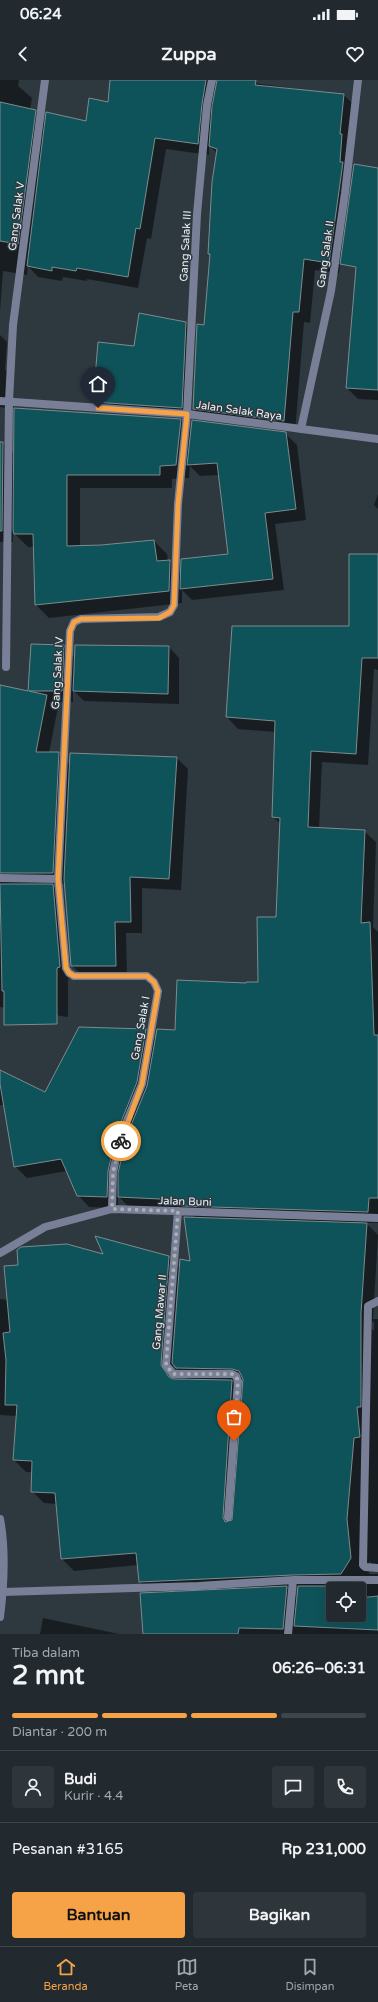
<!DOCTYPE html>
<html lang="id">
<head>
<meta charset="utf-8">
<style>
  :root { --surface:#222a2f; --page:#2e363b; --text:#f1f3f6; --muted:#a2a7aa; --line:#3f464b; --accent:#f6a246 }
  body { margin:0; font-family:"Varela Round",sans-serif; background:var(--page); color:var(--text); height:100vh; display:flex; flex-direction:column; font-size:15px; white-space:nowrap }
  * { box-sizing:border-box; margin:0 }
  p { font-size:13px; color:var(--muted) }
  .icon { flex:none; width:22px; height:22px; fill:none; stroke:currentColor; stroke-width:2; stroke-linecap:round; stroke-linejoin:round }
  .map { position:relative; height:1554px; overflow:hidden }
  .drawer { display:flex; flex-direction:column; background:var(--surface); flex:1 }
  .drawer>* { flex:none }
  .buttons { position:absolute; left:326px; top:1502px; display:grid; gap:8px }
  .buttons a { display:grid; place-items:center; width:40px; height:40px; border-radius:4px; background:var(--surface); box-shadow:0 4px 16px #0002,0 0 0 1px var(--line); font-size:20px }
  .pin { position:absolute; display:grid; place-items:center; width:34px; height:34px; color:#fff; margin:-41px -17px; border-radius:50% 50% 50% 0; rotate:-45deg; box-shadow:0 0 4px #0007 }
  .pin .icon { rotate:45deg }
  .courier { position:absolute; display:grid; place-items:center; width:40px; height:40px; margin:-20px; border:3px solid #f6a246; border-radius:50%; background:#fff; color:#222; box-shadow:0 1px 5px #0007 }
  .head em { font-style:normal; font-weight:700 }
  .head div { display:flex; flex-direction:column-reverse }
  .head { display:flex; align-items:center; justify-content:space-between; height:68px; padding:0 12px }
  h1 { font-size:26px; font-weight:700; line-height:30px }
  .bar { display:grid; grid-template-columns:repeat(4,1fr); gap:6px 4px; align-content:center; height:48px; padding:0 12px }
  .bar i { height:5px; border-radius:3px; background:var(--line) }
  .bar .current { background:var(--accent) }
  .bar p { grid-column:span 4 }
  .line { display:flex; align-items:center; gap:10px; padding:0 12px; border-top:1px solid var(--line) }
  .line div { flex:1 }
  .round { display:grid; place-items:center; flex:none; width:42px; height:42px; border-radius:4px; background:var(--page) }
  .cta { display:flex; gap:8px; margin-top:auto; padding:8px 12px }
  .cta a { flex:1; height:46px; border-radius:4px; background:var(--accent); color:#111; font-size:16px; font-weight:700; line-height:46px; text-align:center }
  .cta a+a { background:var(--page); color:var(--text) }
  .status { display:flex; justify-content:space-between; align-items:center; height:28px; padding:0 20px; background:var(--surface); direction:ltr }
  .status svg { height:11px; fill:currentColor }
  header { display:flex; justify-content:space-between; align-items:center; height:52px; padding:0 12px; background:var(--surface); font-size:18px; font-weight:700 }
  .dock { display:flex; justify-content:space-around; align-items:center; height:56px; border-top:1px solid var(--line); background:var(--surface); font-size:11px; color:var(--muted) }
  .dock a { display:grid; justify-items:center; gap:2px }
  .dock .current { color:var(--accent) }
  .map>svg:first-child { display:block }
  .shadow { fill:#0007; fill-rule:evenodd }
  .building { fill:#0e5359; stroke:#7c8c8e }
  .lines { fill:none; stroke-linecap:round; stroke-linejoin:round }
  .street { stroke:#797f96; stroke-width:8 }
  .done { stroke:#a8b0b5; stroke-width:4; stroke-dasharray:0 7.2 }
  .route { stroke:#f6a246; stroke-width:5 }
  .labels { text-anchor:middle; stroke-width:3; stroke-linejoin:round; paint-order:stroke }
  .street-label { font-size:11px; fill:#e9f0f4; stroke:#2e383f }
</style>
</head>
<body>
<div class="status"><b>06:24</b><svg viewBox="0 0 49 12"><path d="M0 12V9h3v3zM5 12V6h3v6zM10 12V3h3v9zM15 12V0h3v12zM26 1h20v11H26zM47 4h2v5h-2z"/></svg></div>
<header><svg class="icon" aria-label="back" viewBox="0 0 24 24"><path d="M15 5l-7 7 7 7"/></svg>Zuppa<svg class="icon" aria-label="heart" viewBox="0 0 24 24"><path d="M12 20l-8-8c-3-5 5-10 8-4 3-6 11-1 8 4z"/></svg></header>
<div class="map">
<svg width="378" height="1554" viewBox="0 0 378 1554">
  <rect width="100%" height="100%" fill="#2e383f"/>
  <path class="shadow" d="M0,0h19l-1,6 14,12 -2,12 5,1 11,11h41l22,-19 2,-23h100l6,6 1,-6h14l66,9 2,2 44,4 11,11 -16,167 -24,-3 -5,53 -6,-1 -9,110 -90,-12 -11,-11 11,-83 12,-173 -8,-8v10l-43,-6 -15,90 -4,-1 -9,50 -51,-9v2l-24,-4 -1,4 -24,-4 -10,-11 -1,9 -24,-4 -3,41z
    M378,99v221l-20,-1 -11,-11z
    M186,243l9,9 -4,85 -88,-6 -9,-9 40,-55z
    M0,255l7,7 -2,27 6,6 -4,33 -7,-1z
    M181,340l11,11 93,2 12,12 9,75 -31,4 9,66 -92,10 -10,-10v13l-133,15 -13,-13 -2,-58h-6l-15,-15v10h-13v-99h3l12,12zM190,386l10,10 19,-1 10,80 -47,18 -12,-12h-2l-1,-7 -13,-13 -74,5v-58h92v-9l17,-1z
    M378,414v15l-4,-4z
    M378,475v115l-4,-1 -6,96 -46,-3 -3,67 45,2 12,11 -3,85 5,5v291h-12l12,12 -5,84h5v251l-9,-9v13h9v60h-234l8,-40 -12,-12 -2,-17 -64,6 -12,-12 -5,-55 -13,-1 -12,-12 1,-19h-7l-12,-12 3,-44 -17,-1v-116l8,1 97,-44 63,1 12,11 11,-5 5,-45 -7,-7 -58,-2 -13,-13v12l-29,-1 -11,-12 -11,-24 -40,7 -12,-12 -10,-61h-5v-34l46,23 99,-64 11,10 20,-9 71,-47 12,-1 18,-65 4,-94 -8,-7 3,-85 -38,-3 -11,-12 6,-90h117zM372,1242h2v9l-2,-2zM173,1283l3,5 13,13 -15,-1 -2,-2zM230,1300h14l-1,13zM299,1506l-1,12 -12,-11zM333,1509h26v26h-26z
    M32,565l31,1 12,12 94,-11 10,11v46l-95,-3 -11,-11v12h-20l5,5 -9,46h9l12,12 107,-7 11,11 -7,121 -39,-2v45h-16l1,44h-43l-12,-11 -7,-82h-14l13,13 7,81 -3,1v38l-68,-10v-321l29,6z
    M43,1538l76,16h-79z"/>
  <path class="building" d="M110,0h96l-4,24 -4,40 -43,-6 -15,91 -4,-1 -8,49 -51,-9 -1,3 -24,-4v4l-25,-5 19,-154 40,9 3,-23 19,4z
    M217,0h39l-1,5 89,9 -4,40h2l-2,28h3l-14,101 -25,-4 -5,53h-6l-9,109 -91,-12 4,-85 7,1 6,-71h-2l4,-72 5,-33 -8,-3 3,-40z
    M0,22l36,8 -18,134 -18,-3z
    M354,84l24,4v222l-32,-2 10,-121 -16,-3z
    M139,233l47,9 -4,86 -89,-6 5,-60 36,4z
    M14,328l167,11 -5,46 -16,1v9h-93v71l34,-1 53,-5 3,21 13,-1 -1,31 -134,14 -2,-71h-19l-1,-4z
    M192,340l94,12 10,77 -31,4 8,66 -93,10 1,-30 47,-5 -11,-91 -30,2z
    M0,362h3l-1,89h-2z
    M349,474h29v104h-16l-6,96 -45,-3 -3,76 57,3 -4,93 9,-1 4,113h4v163h-9l-1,14 -186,-6 -1,-6 -63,-3v-24l9,-38 20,-49 10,-57 18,1 2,-50 69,3v-1h12l-1,-65h19l4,-99 -8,-1 3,-96 -49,-4 6,-91h117z
    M31,564l33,1 -2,46h-33l18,4 -11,57h23l-6,121h-53v-188l28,6z
    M75,565l94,1 -1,48 -95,-3z
    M70,673l107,4 -8,122 -39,-2 1,45h-16l1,44h-45l-7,-87z
    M0,804h53l7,83 -3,1v56l-53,1v-34h-2z
    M79,947l67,2 -9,53 -20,50 -9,39 -1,26 -30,-1 -16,-37 -47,8 -14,-83v-14l45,22z
    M184,1137l183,6 -6,90v94h-4l3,30 -6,1 -7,81 4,39 -10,16 -48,1 -154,7 -3,-29 -75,6 -6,-66 -24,-1 1,-31 -19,-1 4,-55h-12l1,-45 -3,-27 7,-1 -6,-66 14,-1 -1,-15 4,-3 46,-3 36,10 -8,-18 74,20 -8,109 8,12 4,2 59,1 -9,137 2,5 7,-2 11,-141 -4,-8 -7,-2 -56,-1 -4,-5 8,-104 10,2z
    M287,1506l-4,43 -44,-1 -1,6h-95l-3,-41z
    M298,1506h37l-10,17 8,-1v13h26v-17l19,-2v34l-84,-4z"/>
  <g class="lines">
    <path class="street" d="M0,321l187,13 191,25
      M301,349l30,-138 14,-98 13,-113
      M6,587l3,-266 4,-76 32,-245
      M0,798l58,1
      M112,1129l1,-37 9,-39 20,-49 16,-93 -4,-9 -7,-6h-73l-5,-3 -3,-5 -8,-89 12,-248 4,-9 7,-3 78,-2 11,-5 4,-7 4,-101 9,-90 10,-200 10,-109 5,-25
      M178,1131l-12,154 7,9h59l4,2 2,5 -10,136
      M0,1173l45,-26 67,-18 266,9
      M378,1221l-10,5 -5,259 2,2 13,1
      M0,1439c6,32 4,66 0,98
      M3,1512l196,-6 94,-6h85
      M288,1554l5,-54"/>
  </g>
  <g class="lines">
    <path class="done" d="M121,1061l-8,31 -1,37 66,2 -12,154 7,9h59l4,2 2,5 -4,60"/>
    <path class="route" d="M98,328l89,6 -9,90 -4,101 -4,7 -11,6 -78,1 -7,3 -4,9 -12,248 8,89 3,5 5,3h73l7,6 4,9 -16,93 -21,57"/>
  </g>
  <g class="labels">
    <g class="street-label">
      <text transform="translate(16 136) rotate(-83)" y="4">Gang Salak V</text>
      <text transform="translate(185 166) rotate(-87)" y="4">Gang Salak III</text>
      <text transform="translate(325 174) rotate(-82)" y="4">Gang Salak II</text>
      <text transform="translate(239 330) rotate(8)" y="4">Jalan Salak Raya</text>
      <text transform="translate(57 593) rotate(-87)" y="4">Gang Salak IV</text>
      <text transform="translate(140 948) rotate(-80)" y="4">Gang Salak I</text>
      <text transform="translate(185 1121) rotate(2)" y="4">Jalan Buni</text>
      <text transform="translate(159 1232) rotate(-85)" y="4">Gang Mawar II</text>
    </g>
  </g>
</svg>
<div class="buttons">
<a><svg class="icon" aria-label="locate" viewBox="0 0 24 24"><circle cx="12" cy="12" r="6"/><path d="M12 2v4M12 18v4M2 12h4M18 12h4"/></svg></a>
</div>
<div class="pin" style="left:234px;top:1361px;background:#ea580c"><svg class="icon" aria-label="bag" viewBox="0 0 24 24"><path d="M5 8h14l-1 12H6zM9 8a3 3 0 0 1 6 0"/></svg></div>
<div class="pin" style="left:98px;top:328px;background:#1f2937"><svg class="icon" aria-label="home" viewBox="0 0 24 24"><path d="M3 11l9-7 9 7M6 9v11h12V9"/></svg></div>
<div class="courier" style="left:121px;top:1061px"><svg class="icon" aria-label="bike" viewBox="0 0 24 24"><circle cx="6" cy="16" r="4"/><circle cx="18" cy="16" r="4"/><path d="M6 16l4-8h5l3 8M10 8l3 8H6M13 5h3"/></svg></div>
</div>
<section class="drawer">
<div class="head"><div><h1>2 mnt</h1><p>Tiba dalam</p></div><em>06:26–06:31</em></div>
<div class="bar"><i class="current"></i><i class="current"></i><i class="current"></i><i></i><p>Diantar · 200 m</p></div>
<div class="line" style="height:72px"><a class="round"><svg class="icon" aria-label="person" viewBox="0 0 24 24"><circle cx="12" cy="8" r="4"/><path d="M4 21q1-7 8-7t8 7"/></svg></a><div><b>Budi</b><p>Kurir · 4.4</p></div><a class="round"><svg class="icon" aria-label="chat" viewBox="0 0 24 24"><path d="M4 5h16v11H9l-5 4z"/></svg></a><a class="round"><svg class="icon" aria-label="phone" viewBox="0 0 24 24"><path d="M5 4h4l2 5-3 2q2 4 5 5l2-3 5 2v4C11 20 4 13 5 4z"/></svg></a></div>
<div class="line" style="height:52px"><div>Pesanan #3165</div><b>Rp 231,000</b></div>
<div class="cta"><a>Bantuan</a><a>Bagikan</a></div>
</section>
<nav class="dock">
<a class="current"><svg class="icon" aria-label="home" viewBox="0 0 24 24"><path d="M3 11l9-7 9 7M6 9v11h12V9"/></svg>Beranda</a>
<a><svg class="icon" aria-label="map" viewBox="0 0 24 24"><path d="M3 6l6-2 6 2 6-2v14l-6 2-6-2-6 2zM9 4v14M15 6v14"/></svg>Peta</a>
<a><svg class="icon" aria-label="saved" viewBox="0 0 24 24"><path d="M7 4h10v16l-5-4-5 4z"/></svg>Disimpan</a>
</nav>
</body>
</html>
